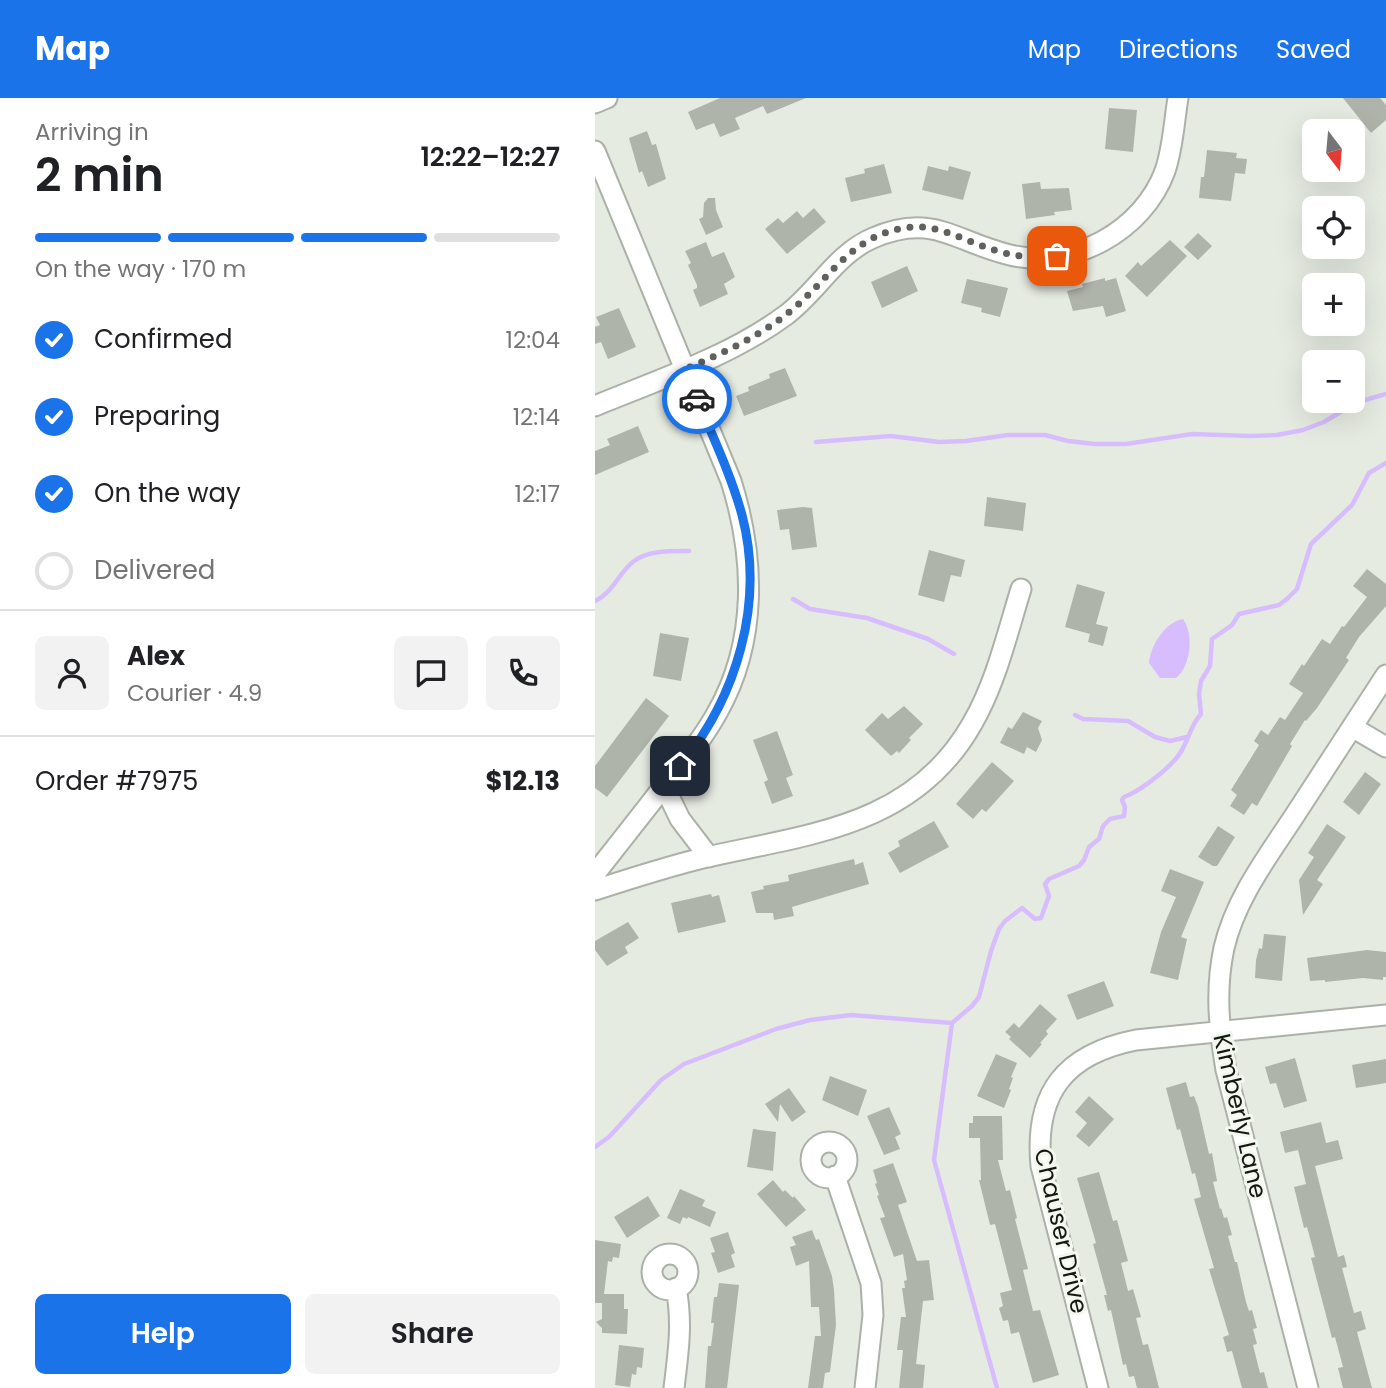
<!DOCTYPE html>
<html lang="en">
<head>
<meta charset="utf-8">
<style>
  :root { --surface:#fff; --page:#f2f2f2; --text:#202124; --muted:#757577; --line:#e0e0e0; --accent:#1a73e8 }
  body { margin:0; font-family:Poppins,sans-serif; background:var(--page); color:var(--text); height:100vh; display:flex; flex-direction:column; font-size:26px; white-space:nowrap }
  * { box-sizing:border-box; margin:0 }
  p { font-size:23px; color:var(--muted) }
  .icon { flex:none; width:38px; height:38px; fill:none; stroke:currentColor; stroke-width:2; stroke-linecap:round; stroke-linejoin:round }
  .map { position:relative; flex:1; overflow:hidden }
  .drawer { display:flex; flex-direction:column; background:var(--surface); width:595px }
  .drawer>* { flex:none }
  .needle { width:46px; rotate:164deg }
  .tools { position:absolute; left:707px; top:21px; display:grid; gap:14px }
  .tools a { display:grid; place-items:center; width:63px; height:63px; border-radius:10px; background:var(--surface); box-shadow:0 7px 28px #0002; font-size:35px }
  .pin { position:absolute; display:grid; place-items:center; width:60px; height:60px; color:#fff; margin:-30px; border-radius:14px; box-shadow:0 4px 10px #0006 }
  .courier { position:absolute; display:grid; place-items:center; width:70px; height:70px; margin:-35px; border:5px solid #1a73e8; border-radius:50%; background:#fff; color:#222; box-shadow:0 2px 9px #0007 }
  .headline em { font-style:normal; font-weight:600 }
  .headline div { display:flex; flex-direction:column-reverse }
  .headline { display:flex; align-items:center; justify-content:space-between; height:119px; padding:0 35px }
  h1 { font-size:46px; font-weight:600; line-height:52px }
  .bar { display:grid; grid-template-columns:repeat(4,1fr); gap:10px 7px; align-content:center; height:84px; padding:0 35px }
  .bar i { height:9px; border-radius:5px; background:var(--line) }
  .bar .on { background:var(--accent) }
  .bar p { grid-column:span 4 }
  .line { display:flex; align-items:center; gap:18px; padding:0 35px; border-top:2px solid var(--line) }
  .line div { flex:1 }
  .round { display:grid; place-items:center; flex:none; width:74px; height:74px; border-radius:10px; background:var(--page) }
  ol { padding:0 35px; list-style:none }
  li { display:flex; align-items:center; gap:21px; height:77px }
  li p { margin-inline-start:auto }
  li .icon { padding:7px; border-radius:50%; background:var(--accent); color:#fff; stroke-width:4 }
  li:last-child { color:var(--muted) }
  li i { width:38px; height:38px; border:4px solid var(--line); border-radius:50% }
  .primary-button { display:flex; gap:14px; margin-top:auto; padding:14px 35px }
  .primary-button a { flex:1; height:80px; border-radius:10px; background:var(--accent); color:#fff; font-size:28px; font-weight:600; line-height:80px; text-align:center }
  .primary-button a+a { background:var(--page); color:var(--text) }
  header { display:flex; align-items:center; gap:42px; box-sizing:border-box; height:98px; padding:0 35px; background:var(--accent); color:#fff }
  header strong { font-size:33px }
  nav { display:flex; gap:38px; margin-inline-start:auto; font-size:24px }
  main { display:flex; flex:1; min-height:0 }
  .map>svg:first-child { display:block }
  .water { fill:#d7bdfe }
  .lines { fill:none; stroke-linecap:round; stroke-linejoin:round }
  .stream { stroke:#d7bdfe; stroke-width:4.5 }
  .building { fill:#afb4ab }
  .minor-casing { stroke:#acb1a8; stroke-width:23 }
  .minor { stroke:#fff; stroke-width:19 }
  .done { stroke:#5f615c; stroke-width:7; stroke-dasharray:0 12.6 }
  .route { stroke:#1a73e8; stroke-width:9 }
  .labels { text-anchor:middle; stroke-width:6; stroke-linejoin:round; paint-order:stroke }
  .street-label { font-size:24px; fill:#161714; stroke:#f3f8ef }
</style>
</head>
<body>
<header>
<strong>Map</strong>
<nav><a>Map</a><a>Directions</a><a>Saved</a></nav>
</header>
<main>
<section class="drawer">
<div class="headline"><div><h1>2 min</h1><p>Arriving in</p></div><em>12:22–12:27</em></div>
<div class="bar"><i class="on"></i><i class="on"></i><i class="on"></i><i></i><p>On the way · 170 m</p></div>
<ol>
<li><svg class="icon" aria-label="check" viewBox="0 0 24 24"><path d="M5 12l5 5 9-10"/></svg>Confirmed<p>12:04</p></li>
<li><svg class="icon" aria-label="check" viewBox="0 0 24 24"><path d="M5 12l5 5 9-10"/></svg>Preparing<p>12:14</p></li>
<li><svg class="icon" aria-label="check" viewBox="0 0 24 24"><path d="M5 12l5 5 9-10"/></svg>On the way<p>12:17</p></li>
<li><i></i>Delivered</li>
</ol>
<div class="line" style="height:126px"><a class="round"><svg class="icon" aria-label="person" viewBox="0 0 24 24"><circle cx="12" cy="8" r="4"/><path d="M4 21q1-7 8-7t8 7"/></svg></a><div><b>Alex</b><p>Courier · 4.9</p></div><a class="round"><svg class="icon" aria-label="chat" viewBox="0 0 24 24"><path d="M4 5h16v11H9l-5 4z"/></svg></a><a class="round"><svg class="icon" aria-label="phone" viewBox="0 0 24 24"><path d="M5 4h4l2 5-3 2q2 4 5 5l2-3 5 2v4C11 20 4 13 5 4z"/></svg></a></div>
<div class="line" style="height:91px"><div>Order #7975</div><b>$12.13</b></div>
<div class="primary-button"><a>Help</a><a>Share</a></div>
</section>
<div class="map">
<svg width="791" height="1290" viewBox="0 0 791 1290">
  <rect width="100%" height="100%" fill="#e6ebe2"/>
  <path class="water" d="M588,521c11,15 8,47 -7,59h-16l-11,-15c1,-17 16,-41 34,-44z"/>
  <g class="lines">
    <path class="stream" d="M221,344l75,-6 48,6 27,-1 42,-6h37l23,6 27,3h31l66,-10 58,2 27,-1 26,-5 21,-8 31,-19 31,-9
      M198,501l17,10 57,9 61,21 26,15
      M0,503c18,-8 24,-29 39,-40 14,-11 37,-10 55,-10
      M480,617l8,4 45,2 27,16 15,4 17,-4
      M0,1049l14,-10 52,-57 23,-16 92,-35 34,-9 41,-5 101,8
      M402,1290l-63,-228 18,-137 20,-17 7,-9 12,-46 8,-22 6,-8 17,-13 13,11 6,-1 8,-22 -4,-12 4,-5 30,-13 5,-6 5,-13 10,-8 4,-13 7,-7 14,-3 1,-9 -3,-7 2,-3c18,-7 51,-32 59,-49 7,-13 8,-23 18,-34l-2,-20 2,-13 9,-15 2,-27 20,-14 7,-11 40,-9 8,-6 10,-10 14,-45 41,-39 17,-32 17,-10"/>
  </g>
  <path class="building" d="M125,0h86l-39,16 -4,-8 -28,12 5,11 -20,8 -6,-14 -18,7 -8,-18z
    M748,0h37l6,7v15l-15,13z
    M514,10l28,2 -4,42 -28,-3z
    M52,33l5,14 4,-1 10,35 -18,8 -6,-16 -3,2 -10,-35z
    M612,52l30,3 -1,5 11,1 -2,15 -10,-1 -4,28 -32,-3 2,-21h3z
    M289,66l8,29 -41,9 -6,-24 20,-5 -1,-4z
    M333,68l20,5 1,-5 22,6 -8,28 -41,-10z
    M445,84l1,7 28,-1 3,22 -18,2 1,3 -29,4 -4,-35z
    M113,100h7l1,12 7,17 -17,8 -7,-16 4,-2 1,-14z
    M219,110l12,14 -39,32 -22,-25 13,-11 5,5 14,-12 6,7z
    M603,135l14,13 -14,14 -14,-13z
    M575,142l17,16 -40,41 -22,-21 13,-14 3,4z
    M111,144l6,15 12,-5 11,25 -11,7 4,10 -28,13 -7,-17 4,-2v-3l-9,-20 3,-2 -6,-12z
    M312,168l11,25 -36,17 -11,-26z
    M510,180v3l11,-3 10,33 -20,6 -3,-11 -30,5 -6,-20 16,-4 -1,-3z
    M372,181l41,9 -8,29 -19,-5 1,-4 -21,-5z
    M24,210l17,39 -28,12 -7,-17 -6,2v-17l5,-2 -4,-8z
    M190,270l12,28 -53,20 -8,-20 13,-5 -1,-4 22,-9 -1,-4z
    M43,328l11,26 -54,23v-24l15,-6 -3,-6z
    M392,399l39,6 -3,28 -39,-5z
    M208,409l9,1 5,39 -25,3 -3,-21 -9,1 -3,-20z
    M334,452l36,10 -4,17 -10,-2 -7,27 -26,-7z
    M772,471l19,15v22l-27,31 -13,21 3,2 -32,48 -11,13 -1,-1 -15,24 2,2 -35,60 -5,-3 -8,12 -14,-9 7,-11 -6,-5 28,-45 -5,-4 7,-11 7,5 12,-18 5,3 18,-27 -14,-9 13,-20 2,2 18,-27 8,5 12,-18 2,1 23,-30 -14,-11z
    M482,486l28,8 -9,32 12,3 -5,19 -15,-4 2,-8 -25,-7z
    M65,535l29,5 -8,43 -28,-5z
    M51,600l23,18 -62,81 -12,-9v-22z
    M309,608l19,18 -14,14 2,2 -12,13 -2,-2 -6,5 -26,-26 17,-17 6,6z
    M428,614l19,9 -4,7 4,12 -6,12 -9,-5 -3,7 -24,-11 8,-16 4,2z
    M182,633l16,44 -7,3 7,18 -21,8 -8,-22 4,-2 -15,-40z
    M397,664l22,19 -28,31 -4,-3 -9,10 -17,-15z
    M770,674l16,12 -22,31 -16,-13z
    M339,723l15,26 -49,26 -12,-20 12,-7 -2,-5z
    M732,726l19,13 -29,43 6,4 -20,31 -4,-35 15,-23 -6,-4z
    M623,728l17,11 -18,29h-4l-15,-9z
    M259,761l1,6 8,-3 6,22 -77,23 2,9 -20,4 -1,-7h-17l-5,-21 13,-3 -1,-3 26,-5 -1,-6z
    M575,771l34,13 -23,55 6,2 -9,41 -28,-7 11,-41 15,-35 -15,-6z
    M116,796l1,3 7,-2 7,27 -48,11 -7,-30z
    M33,824l11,16 -14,9 3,6 -21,13 -12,-16v-9z
    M669,836l22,2 -4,45 -27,-3 1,-18 3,-12 3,1z
    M772,852l19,2v25h-3v3l-20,-2 -38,4v-2l-15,1 -3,-23z
    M509,883l10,25 -37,14 -10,-25z
    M445,906l17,15 -11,12 2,3 -8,9 2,1 -12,14 -21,-19 2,-2 -6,-5 9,-9 5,5z
    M401,956l21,9 -6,14 2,1 -4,11 2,1 -7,18 -27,-12z
    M700,960l12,43 -23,7 -8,-25 -6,1 -5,-17z
    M791,961v24l-30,5 -4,-23z
    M235,978l37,14 -9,26 -36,-16z
    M591,984l4,15 4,-1 4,10 11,48 3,-1 5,28 -4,1 7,27 1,-1 3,10 3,-1 5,18 -4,1 7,26h2l9,40 3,9 3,-1 5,18 -4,1 4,15 -4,1 7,28 4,-1 4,16h-26l-10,-37 -5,1 -4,-15 6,-2 -20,-66 5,-1 -20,-69 7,-2 -6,-24 -3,1 -12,-45 -3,1 -11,-42z
    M194,990l17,24 -14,10 -12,-18 -2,18 -13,-18z
    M494,998l25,23 -25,28 -13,-11 11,-13 -12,-11z
    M294,1009l12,27 -6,3 5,12 -16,6 -17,-39z
    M378,1018h29l1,44h-5l8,31 4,-1 7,28 -2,1 13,50 -5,1 10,41 7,-1 19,65 -26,8 -14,-51 -8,2 -3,-14 -5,1 -4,-13 4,-2 -3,-13 12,-3 -17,-66 -5,1 -11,-45h2l-1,-42h-11v-15h4z
    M726,1024l5,21 12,-3 5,19 -28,7 23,91 6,-2 3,12 -5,1 12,45 7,-2 5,18 -9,3 15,56h-29l-5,-20 5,-1 -8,-30 -3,1 -21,-80 4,-1 -8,-30 -3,1 -10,-41 12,-3 -8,-34 -13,3 -5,-21z
    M158,1031l23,3 -3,39 -26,-4z
    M298,1065l14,39 -9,3 19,56 12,-1 5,40 -11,1 -7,63 9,1 -2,23h-24l4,-38h-6l4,-33h5l-4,-29h3l-1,-7 3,-1 -4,-26 -9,3 -14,-39 5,-1 -8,-21 2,-1 -4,-11 2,-1 -4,-13z
    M504,1074l14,49 4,-1 11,41 -7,2 7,28 5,-2 8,28 -5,1 7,27 5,-1 11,44h-22l-3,-12 -5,1 -3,-13 -3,1 -12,-55 -3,1 -4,-16h3l-14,-51 3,-1 -19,-65z
    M178,1082l10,12 2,-2 8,8 1,-2 12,14 -20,17 -29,-33z
    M85,1091l25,11 -3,6 14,6 -6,15 -22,-10 -1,2 -4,-2 -3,7 -13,-6z
    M53,1098l12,20 -33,22 -13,-21z
    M217,1132l4,10 3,-1 13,37 2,14 2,35 -4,31 -2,16 -5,1 -2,15h-15l7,-52h6l-2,-29h-8l-2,-46 -13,5 -6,-19 6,-2 -4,-8z
    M133,1134l7,21 -4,2 4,12 -17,6 -7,-20 4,-1 -5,-14z
    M0,1142l26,4 -2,14 -6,-1 -1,5 -4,-1 -4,33h20v15h4l-1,25 -25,-1v-5l-6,-6 6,-3v-16h-7z
    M124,1185l20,2 -12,103h-22l3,-42h3l3,-23h-3l3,-26h3z
    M24,1247l25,3 -2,20 -5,-1 -1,8 -4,-1 -2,13 -15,-2z"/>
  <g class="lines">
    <g class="minor-casing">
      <path id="minor" d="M0,5l12,-5
        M0,53l136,330c24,76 27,160 -14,232 -15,27 -34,49 -53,73 -23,29 -46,59 -69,88
        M0,308c65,-27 134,-49 191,-91 31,-23 51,-62 87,-77 60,-26 82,4 137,17 62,15 133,-24 155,-84 8,-23 9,-49 13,-73
        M757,629l34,20
        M69,688l16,33 29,38
        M0,792c37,-12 74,-24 112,-33 103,-23 207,-31 265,-133 24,-41 35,-90 49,-135
        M216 1062a18 18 0 1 1 36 0a18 18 0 1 1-36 0Z
        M240,1078l36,107 2,32 -8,73
        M57 1174a18 18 0 1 1 36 0a18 18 0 1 1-36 0Z
        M79,1290c4,-34 9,-65 2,-100
        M503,1290l-57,-222c-7,-73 24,-112 95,-126l250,-25
        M713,1290l-82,-318c-7,-42 -11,-80 -2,-122 11,-48 42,-89 69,-130 31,-48 62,-95 93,-143"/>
    </g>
    <use href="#minor" class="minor"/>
  </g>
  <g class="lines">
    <path class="done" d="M102,301l-12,-30c36,-15 72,-31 103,-56 42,-33 64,-81 124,-86 29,-2 55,15 82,23 21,7 41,8 63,6"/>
    <path class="route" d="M85,668c57,-69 85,-163 62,-251 -11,-40 -29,-78 -45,-116"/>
  </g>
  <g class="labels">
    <g class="street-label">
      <text transform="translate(645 1018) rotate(77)" y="8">Kimberly Lane</text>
      <text transform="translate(466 1133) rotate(77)" y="8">Chauser Drive</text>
    </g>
  </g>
</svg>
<div class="tools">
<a><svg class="needle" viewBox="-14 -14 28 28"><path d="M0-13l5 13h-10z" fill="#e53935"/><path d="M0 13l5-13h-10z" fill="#757577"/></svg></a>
<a><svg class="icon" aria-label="locate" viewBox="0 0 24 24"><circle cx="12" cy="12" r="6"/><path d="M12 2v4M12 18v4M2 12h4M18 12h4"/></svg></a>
<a>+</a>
<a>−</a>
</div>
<div class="pin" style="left:462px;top:158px;background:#ea580c"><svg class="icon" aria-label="bag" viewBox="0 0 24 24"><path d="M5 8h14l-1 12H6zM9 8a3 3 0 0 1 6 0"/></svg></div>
<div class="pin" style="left:85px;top:668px;background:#1f2937"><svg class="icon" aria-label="home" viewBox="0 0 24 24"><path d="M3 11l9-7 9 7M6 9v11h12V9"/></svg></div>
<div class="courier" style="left:102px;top:301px"><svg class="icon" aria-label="car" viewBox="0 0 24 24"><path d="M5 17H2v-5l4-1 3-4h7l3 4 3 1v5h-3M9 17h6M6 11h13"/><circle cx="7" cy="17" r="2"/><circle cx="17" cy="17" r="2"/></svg></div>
</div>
</main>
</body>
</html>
